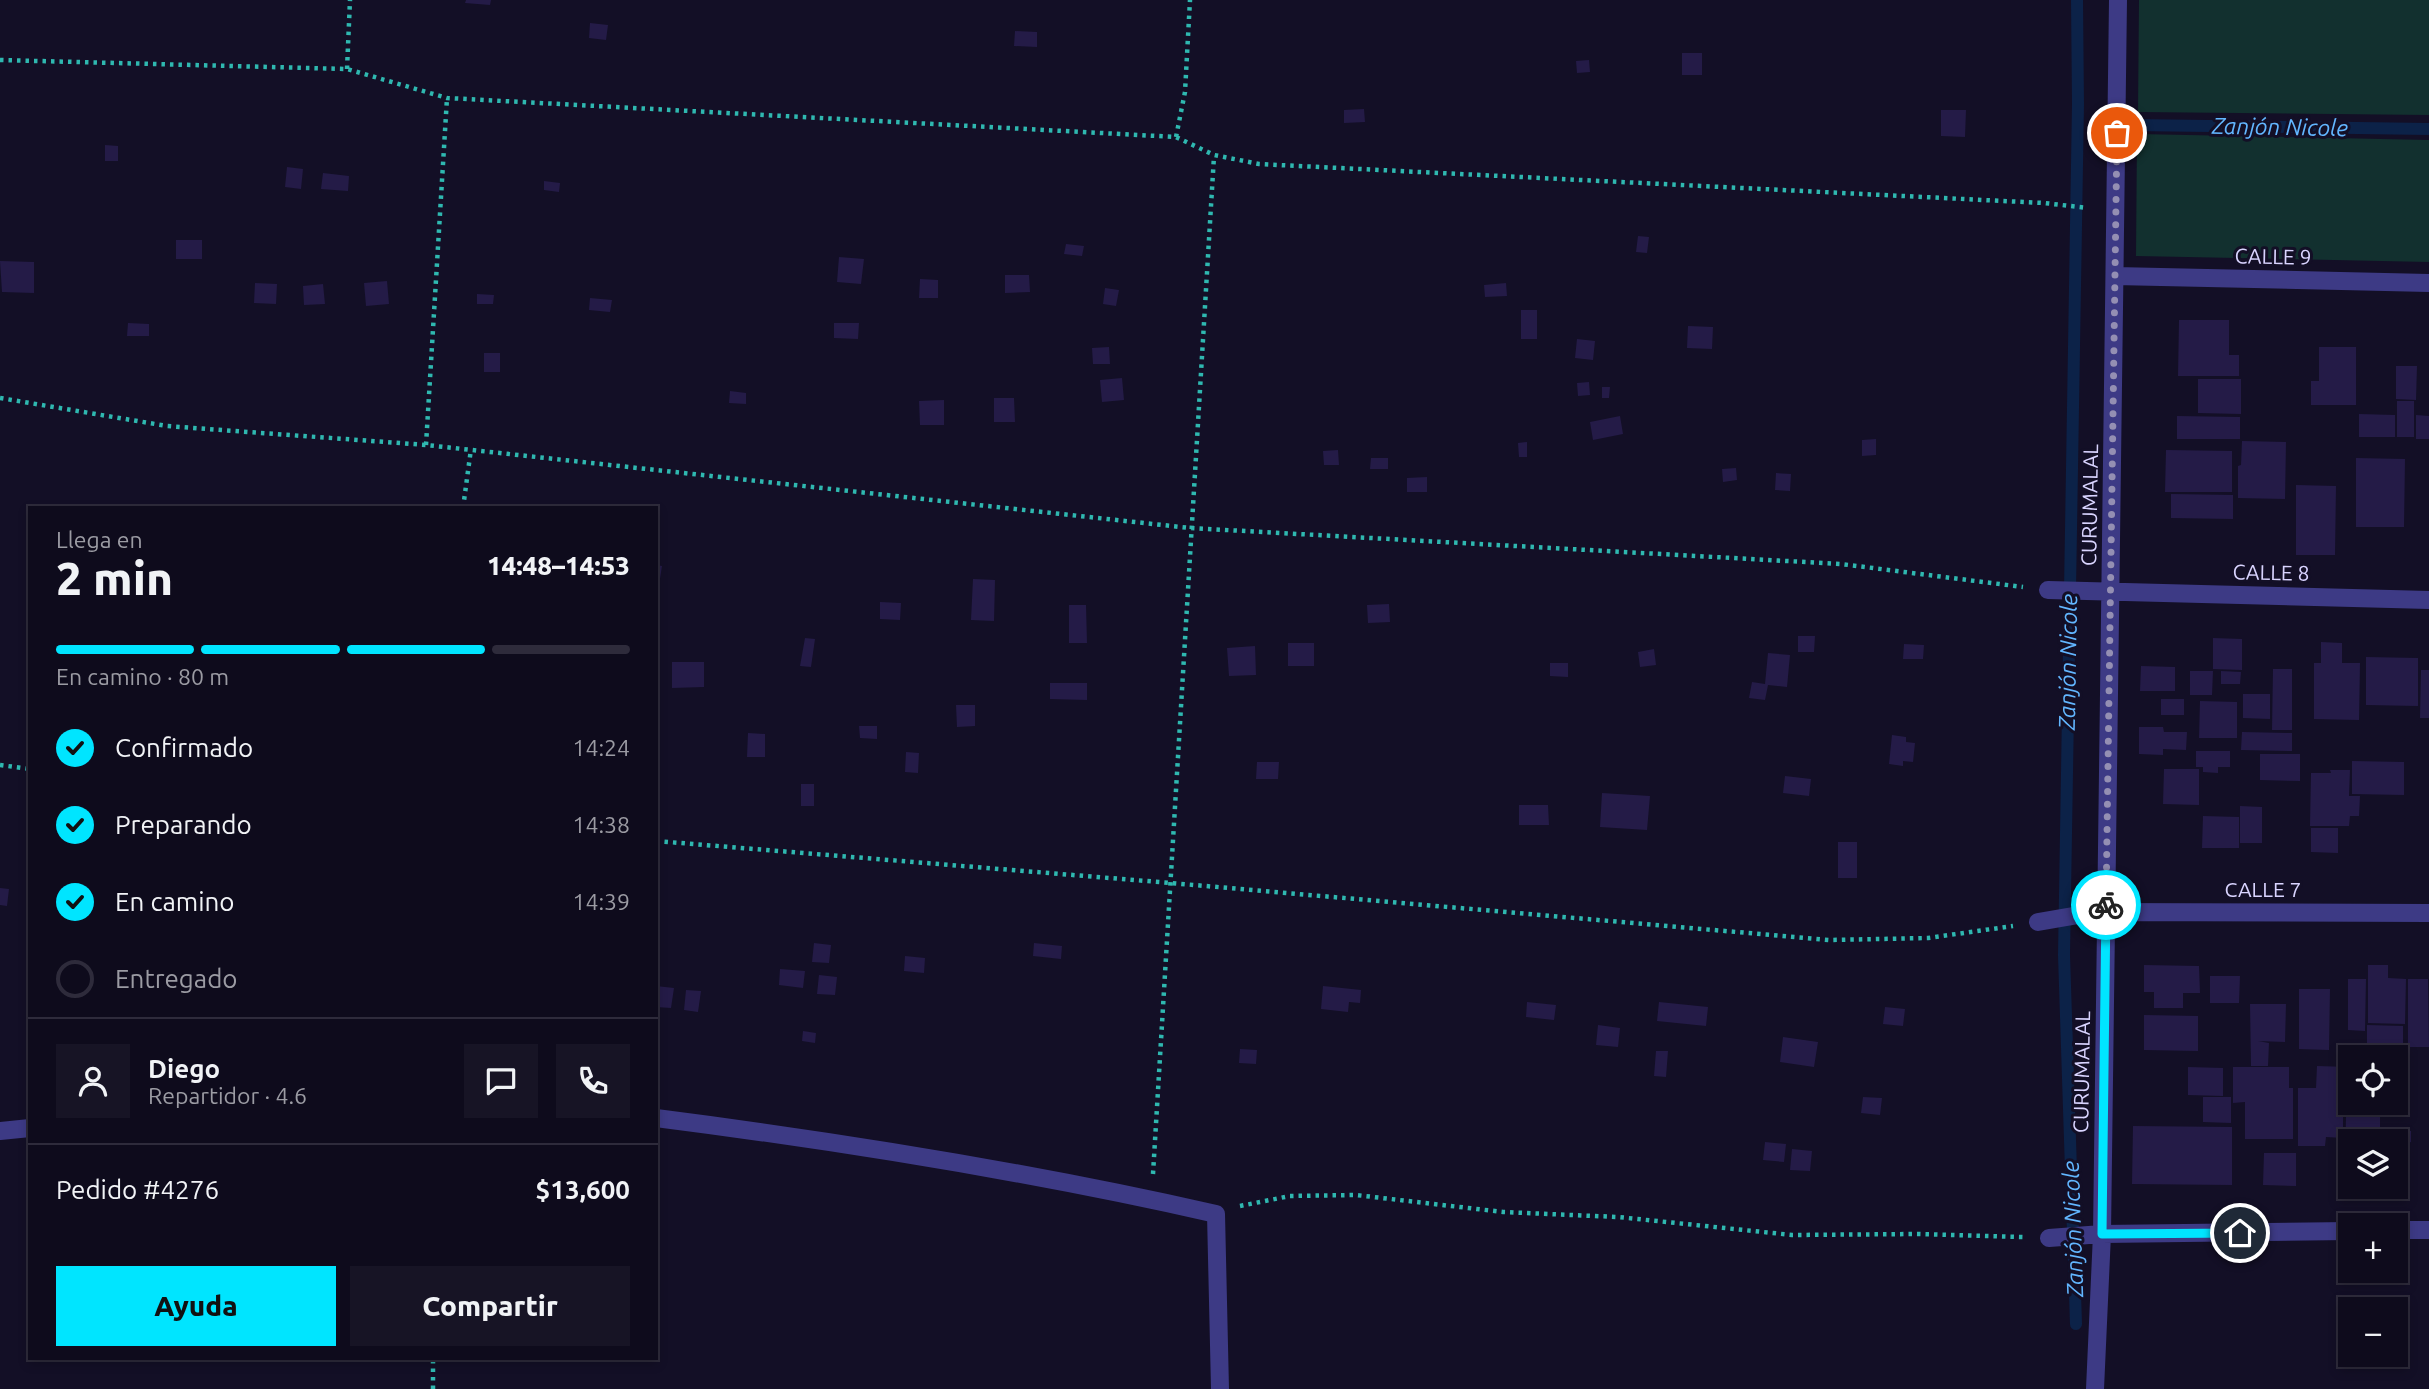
<!DOCTYPE html>
<html lang="es">
<head>
<meta charset="utf-8">
<style>
  :root { --surface:#0e0b1c; --page:#171425; --text:#f1f3f6; --muted:#9b9ba3; --line:#2e2b3b; --accent:#00e5ff }
  body { margin:0; font-family:Ubuntu,sans-serif; background:var(--page); color:var(--text); height:100vh; display:flex; flex-direction:column; font-size:26px; white-space:nowrap }
  * { box-sizing:border-box; margin:0 }
  p { font-size:23px; color:var(--muted) }
  .icon { flex:none; width:38px; height:38px; fill:none; stroke:currentColor; stroke-width:2; stroke-linecap:round; stroke-linejoin:round }
  .map { position:relative; flex:1; overflow:hidden }
  .side { position:absolute; left:28px; top:506px; width:630px; height:854px; display:flex; flex-direction:column; background:var(--surface); border-radius:0px; box-shadow:0 4px 10px #0003,0 0 0 2px var(--line) }
  .side>* { flex:none }
  .buttons { position:absolute; left:2338px; top:1045px; display:grid; gap:14px }
  .buttons a { display:grid; place-items:center; width:70px; height:70px; border-radius:0px; background:var(--surface); box-shadow:0 4px 10px #0003,0 0 0 2px var(--line); font-size:35px }
  .pin { position:absolute; display:grid; place-items:center; width:60px; height:60px; color:#fff; margin:-30px; border:4px solid #fff; border-radius:50%; box-shadow:0 2px 7px #0007 }
  .courier { position:absolute; display:grid; place-items:center; width:70px; height:70px; margin:-35px; border:5px solid #00e5ff; border-radius:50%; background:#fff; color:#222; box-shadow:0 2px 9px #0007 }
  .overview em { font-style:normal; font-weight:800 }
  .overview div { display:flex; flex-direction:column-reverse }
  .overview { display:flex; align-items:center; justify-content:space-between; height:119px; padding:0 28px }
  h1 { font-size:46px; font-weight:800; line-height:52px }
  .bar { display:grid; grid-template-columns:repeat(4,1fr); gap:10px 7px; align-content:center; height:84px; padding:0 28px }
  .bar i { height:9px; border-radius:5px; background:var(--line) }
  .bar .selected { background:var(--accent) }
  .bar p { grid-column:span 4 }
  .line { display:flex; align-items:center; gap:18px; padding:0 28px; border-top:2px solid var(--line) }
  .line div { flex:1 }
  .round { display:grid; place-items:center; flex:none; width:74px; height:74px; border-radius:0px; background:var(--page) }
  ol { padding:0 28px; list-style:none }
  li { display:flex; align-items:center; gap:21px; height:77px }
  li p { margin-inline-start:auto }
  li .icon { padding:7px; border-radius:50%; background:var(--accent); color:#111; stroke-width:4 }
  li:last-child { color:var(--muted) }
  li i { width:38px; height:38px; border:4px solid var(--line); border-radius:50% }
  .cta { display:flex; gap:14px; margin-top:auto; padding:14px 28px }
  .cta a { flex:1; height:80px; border-radius:0px; background:var(--accent); color:#111; font-size:28px; font-weight:800; line-height:80px; text-align:center }
  .cta a+a { background:var(--page); color:var(--text) }
  .map>svg:first-child { display:block }
  .green { fill:#12302f }
  .lines { fill:none; stroke-linecap:round; stroke-linejoin:round }
  .stream { stroke:#0c2248; stroke-width:12 }
  .building { fill:#241b47 }
  .path { stroke:#2fb8b0; stroke-width:4.5; stroke-dasharray:3.5 5; stroke-linecap:butt }
  .minor { stroke:#3d3a85; stroke-width:18 }
  .done { stroke:#948fb3; stroke-width:7; stroke-dasharray:0 12.6 }
  .route { stroke:#00e5ff; stroke-width:9 }
  .labels { text-anchor:middle; stroke-width:6; stroke-linejoin:round; paint-order:stroke }
  .street-label { font-size:21px; fill:#d9d4ff; stroke:#130f26 }
  .water-label { font-size:23px; font-style:italic; fill:#62b6ff; stroke:#130f26 }
</style>
</head>
<body>
<div class="map">
<svg width="2429" height="1389" viewBox="0 0 2429 1389">
  <rect width="100%" height="100%" fill="#130f26"/>
  <path class="green" d="M2139,0h290v115l-291,-3z
    M2137,134l292,6v122l-293,-6z"/>
  <g class="lines">
    <path class="stream" d="M2131,125l298,4
      M2076,1324l-12,-369 14,-851 -1,-104"/>
  </g>
  <path class="building" d="M466,0h25l-1,5 -25,-2z
    M590,23l18,2 -2,15 -17,-2z
    M1015,31l22,1v15l-23,-1z
    M1682,53h20v22h-20z
    M1589,60l1,12 -13,1 -1,-12z
    M1364,109l1,13 -21,1v-13z
    M1941,110h25l-1,27 -24,-1z
    M105,145l13,1v15h-13z
    M287,167l16,2 -2,20 -16,-2z
    M323,173l26,3 -1,15 -27,-2z
    M544,181l16,2 -1,9 -15,-2z
    M1638,236l11,1 -2,16 -11,-1z
    M176,240h26v19h-26z
    M1066,244l18,2 -2,10 -18,-2z
    M839,257l25,2 -3,25 -24,-2z
    M0,261l34,1v31l-32,-1z
    M1005,275h24l1,17 -25,1z
    M920,279l18,1v18h-19z
    M387,281l2,23 -23,2 -2,-23z
    M255,283l22,1 -1,20 -22,-1z
    M1506,283l1,13 -22,1 -1,-12z
    M323,284l2,20 -21,1 -1,-19z
    M1105,288l14,2 -3,16 -13,-2z
    M477,294l17,1 -1,9h-16z
    M590,298l22,2 -2,12 -21,-2z
    M1521,310h16v29h-16z
    M2179,320h50v35h10v21h-61z
    M128,323l21,1v12h-22z
    M834,323h25l-1,16 -24,-1z
    M1688,326l25,1 -1,22 -25,-1z
    M1577,339l18,2 -2,19 -18,-2z
    M1109,347l1,17h-17l-1,-16z
    M2319,347h37v58h-45v-24h8z
    M484,353h16v19h-16z
    M2396,366h21l-1,34 -20,-1z
    M1122,378l2,22 -22,2 -2,-22z
    M2198,379h43v35l-43,-1z
    M1589,382l1,13 -12,1 -1,-13z
    M1602,387h8l-1,11h-7z
    M730,391l16,2v11l-17,-1z
    M994,398h20l1,24h-21z
    M944,400v25h-24l-1,-24z
    M2397,401h17v36h-17z
    M2359,414l36,1v22h-36z
    M2416,415l13,1v23h-13z
    M1620,416l3,18 -30,6 -3,-18z
    M2177,416l63,1v22h-63z
    M1876,439v16l-14,1v-16z
    M2242,441l44,1 -1,57 -47,-1v-32l3,-1z
    M1527,442v15h-8l-1,-14z
    M1338,450l1,15h-15l-1,-14z
    M2166,450l66,1v41h-67z
    M1371,458h17v11h-18z
    M2356,458l49,1 -1,68h-48z
    M1736,468l1,12 -14,2 -1,-13z
    M1776,473l15,1 -1,17 -15,-1z
    M1427,477v15h-20v-14z
    M2296,485l40,1 -1,69h-39z
    M2171,494l62,1v24l-62,-1z
    M656,565l6,1 -3,19h-3z
    M973,579l22,1 -1,41 -23,-1z
    M880,602l21,1 -1,17 -20,-1z
    M1389,604l1,18 -22,1 -1,-18z
    M1069,605h17l1,38h-18z
    M1798,636h17l-1,16h-16z
    M805,638l10,1 -4,28 -11,-1z
    M2213,638l29,1v31l-29,-1z
    M2321,642l21,1v20h18l-1,57 -45,-1v-56h7z
    M1288,643h26v23h-26z
    M1904,644l20,1 -1,14h-20z
    M1255,646l1,29 -27,1 -2,-28z
    M1654,649l2,16 -16,2 -2,-15z
    M1768,653l22,2 -3,32 -19,-2 -3,15 -16,-2 3,-16 13,2z
    M2366,657l52,1v48l-52,-1z
    M672,662h32v25l-32,1z
    M1550,663h18v14l-18,-1z
    M2141,666l34,1v24h-35z
    M2273,669h19v61h-20z
    M2421,670h8v48h-9z
    M2190,671h23l-1,24h-22z
    M2221,671l20,1 -1,12h-19z
    M1050,683h37v17l-37,-1z
    M2243,694h27v25l-27,-1z
    M2161,699h23v16h-23z
    M2200,701l37,1v36h-38z
    M956,705h19v21l-18,1z
    M859,726h18v13l-17,-1z
    M2139,727h24l1,5h23l-1,18 -23,-1v6l-24,-1z
    M2242,732l50,1v18l-51,-1z
    M748,733l17,1v23h-18z
    M1892,735l14,2v5l9,1 -2,19 -10,-1v5l-14,-2z
    M2196,751h34v16h-12v6l-15,-1v-5h-7z
    M906,752l13,1 -1,20 -13,-1z
    M2260,754h40v27l-40,-1z
    M2352,761l52,1v33l-52,-1z
    M1257,762h22l-1,17h-22z
    M2164,769h35v36l-36,-1z
    M2330,770h20l-1,26h11l-1,20h-9l-1,10h-39l1,-53h20z
    M1785,776l26,3 -2,17 -26,-3z
    M801,784h13v22h-13z
    M1602,793l48,3 -3,34 -47,-3z
    M1519,805h29l1,20h-30z
    M2240,806l22,1v36h-22z
    M2203,816l36,1v31h-37z
    M2311,828h27v25l-27,-1z
    M1838,842h19v36h-19z
    M0,888l9,1 -2,17 -7,-1z
    M814,943l17,2 -2,18 -17,-1z
    M1034,943l28,3 -1,13 -28,-3z
    M905,956l20,2 -1,15 -20,-2z
    M2144,965l55,1 1,27h-17v15h-29v-16h-10z
    M2368,965h20v13l18,1 -1,45 -37,-1z
    M780,969l25,2 -2,17 -24,-3z
    M819,975l18,2 -2,18 -18,-1z
    M2210,976h30l-1,27h-29z
    M2348,979h18l-1,52 -17,-1z
    M2408,979h20l1,68h-21z
    M656,986l18,2 -3,20 -15,-1z
    M1323,986l38,4 -1,13 -11,-1 -1,10 -27,-3z
    M2299,989h31l-1,61 -30,-1z
    M686,990l15,1 -3,21 -14,-2z
    M1527,1002l29,3 -2,15 -28,-3z
    M1659,1002l49,5 -2,19 -49,-5z
    M2250,1004h36l-1,38 -27,-1 11,2 -1,23h-17z
    M1885,1007l20,2 -2,17 -20,-2z
    M2144,1015l54,1v35l-54,-1z
    M1598,1025l22,3 -2,19 -22,-2z
    M2367,1025l36,1v39h-7v-8h-29z
    M803,1031l13,2 -1,10 -13,-2z
    M1783,1037l35,5 -4,25 -34,-5z
    M1240,1049l17,1 -1,14 -17,-1z
    M1656,1051h12l-2,26 -12,-1z
    M2317,1066l33,1v45h-7v26l-17,-1 -1,9h-27v-58h18z
    M2188,1067l35,1v28l-35,-1z
    M2233,1067h56v21h4v51h-48v-37l-12,1z
    M1863,1097l19,1 -2,17 -19,-2z
    M2203,1097h28v26l-28,-1z
    M2346,1114h34v14h-12v13h-18v33h-5z
    M2133,1126l99,1v58l-100,-1z
    M2385,1131h26v11l-4,1v26l-11,-1v-27h-11z
    M1765,1142l21,2 -2,18 -21,-2z
    M1792,1149l20,2 -2,20 -20,-1z
    M2264,1153h32v33l-33,-1z"/>
  <g class="lines">
    <path class="path" d="M0,60l347,9 100,29 729,39 38,18 45,9 785,39 44,5
      M347,69l3,-69
      M1176,137l9,-45 5,-92
      M0,398l167,28 259,19 764,83 651,36 182,23
      M426,445l21,-347
      M463,508l8,-59
      M0,765l30,4
      M656,841l515,42 658,57 99,-2 85,-12
      M1153,1174l61,-1018
      M1240,1206l50,-10 66,-1 147,17 115,5 174,18 125,-1 106,3
      M433,1389v-31"/>
    <path class="minor" d="M2115,276l314,7
      M2048,590l381,10
      M2038,922l58,-10 333,1
      M656,1118c188,24 375,54 560,96l4,175
      M0,1131l30,-3
      M2396,1230h33
      M2049,1238l53,-4 248,-3
      M2095,1389l7,-155 16,-1234"/>
  </g>
  <g class="lines">
    <path class="done" d="M2106,905l11,-772"/>
    <path class="route" d="M2106,905l-4,329 138,-1"/>
  </g>
  <g class="labels">
    <g class="street-label">
      <text transform="translate(2273 257) rotate(1)" y="7">CALLE 9</text>
      <text transform="translate(2090 505) rotate(-89)" y="7">CURUMALAL</text>
      <text transform="translate(2271 573) rotate(1)" y="7">CALLE 8</text>
      <text x="2263" y="897">CALLE 7</text>
      <text transform="translate(2082 1072) rotate(-89)" y="7">CURUMALAL</text>
    </g>
    <g class="water-label">
      <text transform="translate(2280 127) rotate(1)" y="8">Zanjón Nicole</text>
      <text transform="translate(2068 662) rotate(-89)" y="8">Zanjón Nicole</text>
      <text transform="translate(2073 1229) rotate(-92)" y="8">Zanjón Nicole</text>
    </g>
  </g>
</svg>
<div class="buttons">
<a><svg class="icon" aria-label="locate" viewBox="0 0 24 24"><circle cx="12" cy="12" r="6"/><path d="M12 2v4M12 18v4M2 12h4M18 12h4"/></svg></a>
<a><svg class="icon" aria-label="layers" viewBox="0 0 24 24"><path d="M12 4l9 5-9 5-9-5zM3 14l9 5 9-5"/></svg></a>
<a>+</a>
<a>−</a>
</div>
<div class="pin" style="left:2117px;top:133px;background:#ea580c"><svg class="icon" aria-label="bag" viewBox="0 0 24 24"><path d="M5 8h14l-1 12H6zM9 8a3 3 0 0 1 6 0"/></svg></div>
<div class="pin" style="left:2240px;top:1233px;background:#1f2937"><svg class="icon" aria-label="home" viewBox="0 0 24 24"><path d="M3 11l9-7 9 7M6 9v11h12V9"/></svg></div>
<div class="courier" style="left:2106px;top:905px"><svg class="icon" aria-label="bike" viewBox="0 0 24 24"><circle cx="6" cy="16" r="4"/><circle cx="18" cy="16" r="4"/><path d="M6 16l4-8h5l3 8M10 8l3 8H6M13 5h3"/></svg></div>
<section class="side">
<div class="overview"><div><h1>2 min</h1><p>Llega en</p></div><em>14:48–14:53</em></div>
<div class="bar"><i class="selected"></i><i class="selected"></i><i class="selected"></i><i></i><p>En camino · 80 m</p></div>
<ol>
<li><svg class="icon" aria-label="check" viewBox="0 0 24 24"><path d="M5 12l5 5 9-10"/></svg>Confirmado<p>14:24</p></li>
<li><svg class="icon" aria-label="check" viewBox="0 0 24 24"><path d="M5 12l5 5 9-10"/></svg>Preparando<p>14:38</p></li>
<li><svg class="icon" aria-label="check" viewBox="0 0 24 24"><path d="M5 12l5 5 9-10"/></svg>En camino<p>14:39</p></li>
<li><i></i>Entregado</li>
</ol>
<div class="line" style="height:126px"><a class="round"><svg class="icon" aria-label="person" viewBox="0 0 24 24"><circle cx="12" cy="8" r="4"/><path d="M4 21q1-7 8-7t8 7"/></svg></a><div><b>Diego</b><p>Repartidor · 4.6</p></div><a class="round"><svg class="icon" aria-label="chat" viewBox="0 0 24 24"><path d="M4 5h16v11H9l-5 4z"/></svg></a><a class="round"><svg class="icon" aria-label="phone" viewBox="0 0 24 24"><path d="M5 4h4l2 5-3 2q2 4 5 5l2-3 5 2v4C11 20 4 13 5 4z"/></svg></a></div>
<div class="line" style="height:91px"><div>Pedido #4276</div><b>$13,600</b></div>
<div class="cta"><a>Ayuda</a><a>Compartir</a></div>
</section>
</div>
</body>
</html>
